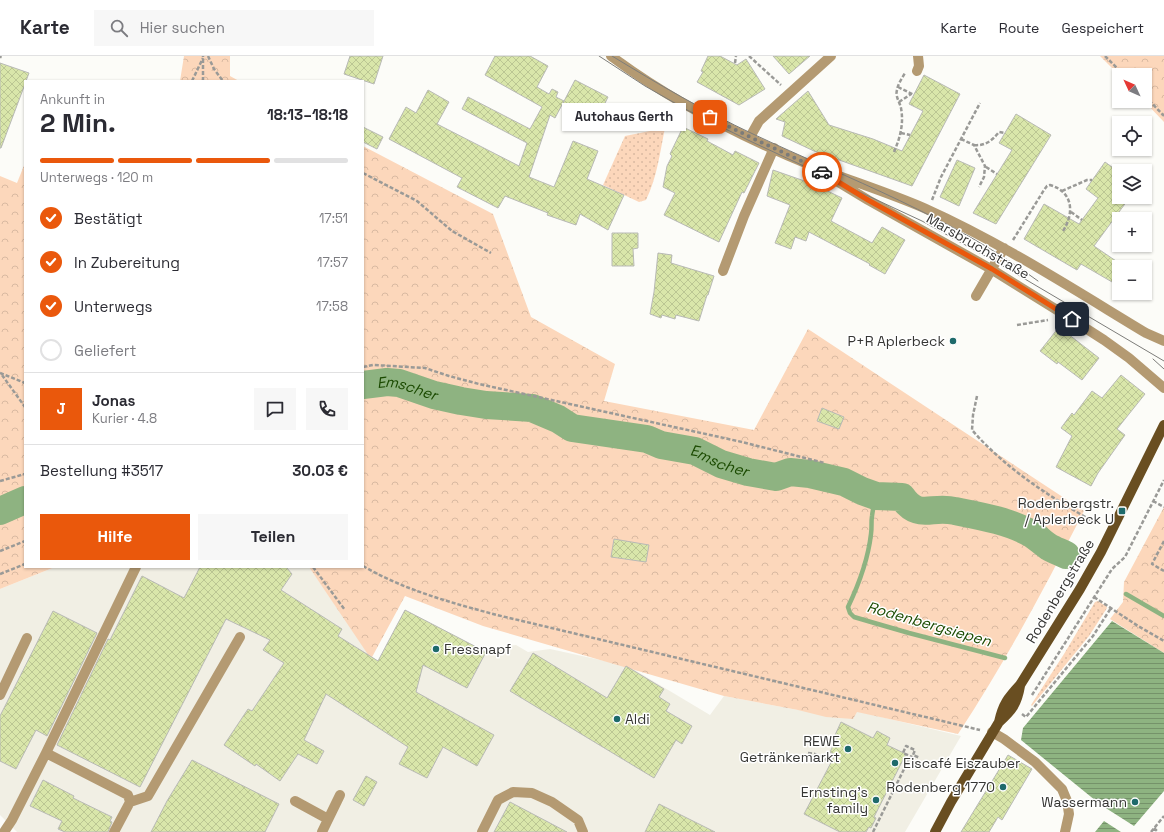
<!DOCTYPE html>
<html lang="de">
<head>
<meta charset="utf-8">
<style>
  :root { --surface:#fff; --page:#f7f7f7; --text:#2b2b33; --muted:#7c7c81; --line:#e1e1e2; --accent:#ea580c }
  body { margin:0; font-family:"Space Grotesk",sans-serif; background:var(--page); color:var(--text); height:100vh; display:flex; flex-direction:column; font-size:15px; white-space:nowrap }
  * { box-sizing:border-box; margin:0 }
  p { font-size:13px; color:var(--muted) }
  .icon { flex:none; width:22px; height:22px; fill:none; stroke:currentColor; stroke-width:2; stroke-linecap:round; stroke-linejoin:round }
  .map { position:relative; flex:1; overflow:hidden }
  .sheet { position:absolute; left:24px; top:24px; width:340px; height:488px; display:flex; flex-direction:column; background:var(--surface); border-radius:0px; box-shadow:0 1px 3px #0004 }
  .sheet>* { flex:none }
  .needle { width:26px; rotate:314deg }
  .controls { position:absolute; left:1112px; top:12px; display:grid; gap:8px }
  .controls a { display:grid; place-items:center; width:40px; height:40px; border-radius:0px; background:var(--surface); box-shadow:0 1px 3px #0004; font-size:20px }
  .pin { position:absolute; display:grid; place-items:center; width:34px; height:34px; color:#fff; margin:-17px; border-radius:8px; box-shadow:0 2px 6px #0006 }
  .courier { position:absolute; display:grid; place-items:center; width:40px; height:40px; margin:-20px; border:3px solid #ea580c; border-radius:50%; background:#fff; color:#222; box-shadow:0 1px 5px #0007 }
  .bubble { position:absolute; height:28px; border-radius:0px; background:var(--surface); box-shadow:0 1px 3px #0004; font-size:13px; font-weight:700; line-height:28px; text-align:center }
  .head em { font-style:normal; font-weight:700 }
  .head div { display:flex; flex-direction:column-reverse }
  .head { display:flex; align-items:center; justify-content:space-between; height:68px; padding:0 16px }
  h1 { font-size:26px; font-weight:700; line-height:30px }
  .bar { display:grid; grid-template-columns:repeat(4,1fr); gap:6px 4px; align-content:center; height:48px; padding:0 16px }
  .bar i { height:5px; border-radius:3px; background:var(--line) }
  .bar .active { background:var(--accent) }
  .bar p { grid-column:span 4 }
  .line { display:flex; align-items:center; gap:10px; padding:0 16px; border-top:1px solid var(--line) }
  .line div { flex:1 }
  .round { display:grid; place-items:center; flex:none; width:42px; height:42px; border-radius:0px; background:var(--page) }
  ol { padding:0 16px; list-style:none }
  li { display:flex; align-items:center; gap:12px; height:44px }
  li p { margin-inline-start:auto }
  li .icon { padding:4px; border-radius:50%; background:var(--accent); color:#fff; stroke-width:4 }
  li:last-child { color:var(--muted) }
  li i { width:22px; height:22px; border:2px solid var(--line); border-radius:50% }
  .cta { display:flex; gap:8px; margin-top:auto; padding:8px 16px }
  .cta a { flex:1; height:46px; border-radius:0px; background:var(--accent); color:#fff; font-size:16px; font-weight:700; line-height:46px; text-align:center }
  .cta a+a { background:var(--page); color:var(--text) }
  header { display:flex; align-items:center; gap:24px; box-sizing:border-box; height:56px; padding:0 20px; background:var(--surface); border-bottom:1px solid var(--line) }
  header strong { font-size:19px }
  nav { display:flex; gap:22px; margin-inline-start:auto; font-size:14px }
  .search { width:280px; height:36px; background:var(--page); display:flex; align-items:center; gap:10px; box-sizing:border-box; padding:0 14px; border-radius:0px; color:var(--muted); font-size:15px }
  .map>svg:first-child { display:block }
  .built { fill:#f1efe4 }
  .grass { fill:url(#grass-dots) }
  .park { fill:url(#park-crowns) }
  .water { fill:url(#water-rules) }
  .lines { fill:none; stroke-linecap:round; stroke-linejoin:round }
  .stream { stroke:#8eb381; stroke-width:4.5 }
  .river { stroke:#8eb381; stroke-width:28 }
  .building { fill:url(#building-cross-hatch); stroke:#b8b9b5 }
  .path { stroke:#9a9a97; stroke-width:2.5; stroke-dasharray:4 2; stroke-linecap:butt }
  .minor { stroke:#b49a72; stroke-width:10 }
  .major { stroke:#694e21; stroke-width:10 }
  .tram { stroke:#7d7d7a; stroke-width:1 }
  .done { stroke:#7b7b79; stroke-width:4; stroke-dasharray:0 7.2 }
  .route { stroke:#ea580c; stroke-width:5 }
  .poi-dot { fill:#1e6a6b; stroke:#fff; stroke-width:1.5 }
  .labels { text-anchor:middle; stroke-width:3; stroke-linejoin:round; paint-order:stroke }
  .street-label { font-size:14px; fill:#363634; stroke:#fff }
  .poi-label { font-size:14px; fill:#363634; stroke:#fff; text-anchor:end }
  .water-label { font-size:15px; font-style:italic; fill:#1b4a00; stroke:#fff }
</style>
</head>
<body>
<header>
<strong>Karte</strong>
<div class="search"><svg class="icon" aria-label="search" viewBox="0 0 24 24"><circle cx="10" cy="10" r="6"/><path d="M15 15l6 6"/></svg>Hier suchen</div>
<nav><a>Karte</a><a>Route</a><a>Gespeichert</a></nav>
</header>
<div class="map">
<svg width="1164" height="776" viewBox="0 0 1164 776">
  <defs>
    <pattern id="grass-dots" width="8" height="8" patternUnits="userSpaceOnUse"><rect width="8" height="8" fill="#fcd7bb"/><path d="M2 2h.1M6 6h.1" fill="none" stroke="#d9b9a1" stroke-width="1.8" stroke-linecap="round"/></pattern>
    <pattern id="park-crowns" width="20" height="18" patternUnits="userSpaceOnUse"><rect width="20" height="18" fill="#fcd7bb"/><path d="M2 6a3 3 0 1 1 6 0M12 15a3 3 0 1 1 6 0" fill="none" stroke="#d9b9a1"/></pattern>
    <pattern id="water-rules" width="6" height="5" patternUnits="userSpaceOnUse"><rect width="6" height="5" fill="#8eb381"/><path d="M0 2.5h6" fill="none" stroke="#75926a"/></pattern>
    <pattern id="building-cross-hatch" width="8" height="8" patternUnits="userSpaceOnUse"><rect width="8" height="8" fill="#d9e6aa"/><path d="M0 0l8 8M0 8l8-8" fill="none" stroke="#bbc693"/></pattern>
  </defs>
  <rect width="100%" height="100%" fill="#fcfcf8"/>
  <path class="built" d="M55,511h254l62,90 28,18 -13,-29 19,-36 80,42 7,-4 24,-3 12,7 22,-3 78,17 82,49 14,-19 74,14 58,1 105,25 -56,96h-888l-17,-17v-226z"/>
  <path class="grass" d="M665,72c-5,24 -8,50 -19,72l-7,2 -36,-17 22,-49z
    M1098,545l8,5 1,2 -18,28 -57,70 -1,-1 33,-51 31,-52z"/>
  <path class="park" d="M184,0h46v20l9,5h-59z
    M1100,0h64v66l-20,-21 1,-26h-26z
    M363,90l130,68 38,103 84,47 -11,37 150,29 54,-101 276,182c-39,76 -79,152 -126,223l-101,-22 -4,7 -27,-2 -28,-7 -74,-14 -241,-70 -78,-30 -34,63 -62,-92h54z
    M25,107v404h30l-55,22v-413l17,7z
    M1164,451v146l-54,-34 13,-17 1,-20z"/>
  <path class="water" d="M1112,565l52,32v138l-30,35 -33,-21 -80,-65 2,-12z
    M1104,765l17,11h-26z"/>
  <g class="lines">
    <path class="stream" d="M873,439c2,8 0,13 -1,21 -1,6 0,12 -1,18 -3,26 -12,50 -23,73l2,6 4,4 17,5 38,11 96,25
      M1126,538l38,22"/>
    <g class="river">
      <path id="s1" d="M363,329l24,-3 12,1 35,12 27,6 25,4 46,3 26,11 14,9 75,11 14,6 34,6 26,13 27,8 28,5 14,-5 20,2 34,8 18,9 14,5 26,1c17,24 29,8 53,14 25,5 54,10 77,23 6,4 11,9 17,13 5,3 11,5 17,8"/>
      <path d="M0,455l25,-11"/>
    </g>
  </g>
  <path class="building" d="M350,0h33l-9,28 -30,-10z
    M495,0h35l18,10 -11,21 12,7 3,-5 6,3 -2,5 8,4 -9,17 -5,-3 -21,62 25,10 19,-46 25,10 -11,28 37,16 -16,35 -28,-16 -4,11 -29,-10 1,-2 -43,-17 -7,12 -41,-21 5,-9 -73,-39 17,-32 10,6 12,-23 21,12 -12,22 82,42 8,-23 -65,-34 6,-12 62,32 12,-22 -57,-32z
    M708,0h12l17,9 9,-6 19,30 -26,16 -42,-23 6,-10 -2,-1z
    M773,0h37l-21,18z
    M0,7l29,10 -3,8h-1v3l-24,64h-1z
    M924,19l36,19 -48,92 -98,-35 -32,-15 3,-14 -9,-3 32,-28 21,34 44,14 29,12 21,-40 -14,-7z
    M575,24l33,17 -12,25 -34,-17z
    M1016,58l35,21 -55,89 -23,-11 39,-63 -13,-7z
    M363,71l20,10 -6,12 -14,-7z
    M683,71l25,12 -1,2 26,14 2,-4 24,12 -15,30 -2,-1 -23,50 -55,-27 11,-22 -12,-6 4,-21 5,-10 -2,-2z
    M957,104l18,8 -16,38 -19,-9z
    M1105,106l14,10v25h11l-36,49 25,17v23l-38,-22 -4,6 -53,-31 20,-35 35,20 19,-26 -12,-9z
    M773,114l40,14 29,14 -11,23 41,22 10,-16 23,13 -20,34 -16,-9 1,-1 -61,-32 -3,9 -11,-4 -4,12 -16,-6 15,-38 -23,-9z
    M612,177h26v15l-5,1 1,17h-22z
    M658,197l14,2 -1,8 43,13 -6,19h-1l-8,26 -23,-6 -1,4 -13,-4 -1,3 -11,-4 4,-22z
    M1059,271l40,31 -17,22 -24,-18 -1,2 -17,-13z
    M1121,319l24,19 -28,35 8,6 -27,38 -7,13 -35,-19 16,-31 -11,-8 11,-15 2,2 18,-24 10,7z
    M822,352l22,9 -5,12 -22,-8z
    M614,483l35,6 -3,17 -35,-5z
    M200,511h86l6,7 -11,16 61,39 -4,7 40,25 27,-51 81,42 -19,36 -44,-23 -7,27 78,43 -17,31 -34,-19 -16,31 -28,-14 9,-17 -82,-53 -22,46 20,11 -7,13 -19,-10 -18,27 -24,-17 -1,2 -31,-21 24,-36 4,2 32,-48 -21,-13 7,-10 -44,-21 -86,168 -83,-42 51,-106 2,1 32,-64 42,22z
    M53,555l44,22 -50,103 -11,-6 -20,39 -16,-8v-45z
    M533,597l74,45 19,-32 38,23 -5,8 11,7 -4,7 26,15 -10,18 -6,-4 -22,38 -144,-87z
    M841,666l32,16 4,-7 13,7 -3,7 19,9 -32,63 2,1 -5,10 -2,-1 -3,5h-26l-36,-18 31,-59 -5,-3 8,-16 -3,-1z
    M1008,699l24,14 -30,51 -4,-3 -9,15h-28z
    M192,704l87,44 -14,28h-114l16,-31z
    M366,720l11,6 -13,24 -11,-6z
    M43,724l31,16 -1,2 39,19 -2,4 2,1 -4,10h-43l-7,-3 4,-8 -32,-15z
    M510,746l57,30h-73z
    M659,748l56,28h-70z"/>
  <g class="lines">
    <path class="path" d="M208,0l6,13 9,12
      M749,0l32,29
      M1105,0l19,19
      M0,2l1,-2
      M735,7l1,-7
      M192,25l11,-23
      M203,25v-25
      M898,31l16,8
      M1145,40l19,20
      M899,46l12,-8
      M901,77l9,2
      M961,83l13,6 11,21 -1,11 -5,10
      M974,89c11,1 18,-4 25,-13l6,1
      M894,96c6,-14 10,-28 7,-44 -1,-5 -6,-12 -4,-18 1,-6 5,-12 8,-17
      M986,111l11,7
      M363,117l54,28 35,30 39,22
      M1062,135l25,-11h5
      M932,144l9,-23 39,-74
      M1071,156l11,8
      M1013,184l31,-50 3,-4 3,-1c24,7 24,29 13,46
      M1017,269l31,-5
      M363,311l10,-2 19,1 33,2 24,8 30,8 263,58 83,21
      M0,317l25,10
      M2,319l23,32
      M977,340l-4,19 -1,15c34,39 78,67 122,92
      M0,425l25,-7
      M1153,445l11,6
      M1164,485l-12,23 12,7
      M0,495l25,-10
      M363,510c41,24 89,37 134,49l483,115
      M313,511l32,43
      M0,518l25,-10
      M1094,541l44,29 26,15
      M1032,639l80,-126 13,-12 39,-77
      M1022,658l4,3 67,-81 18,-28
      M808,697l7,1 12,6
      M1154,772l4,4
      M873,776l36,-73h2l1,-2 -9,-4 3,-7 9,4 -2,5 7,3
      M1151,776l13,-16"/>
    <path class="minor" d="M611,0c59,44 131,81 199,109 38,15 77,27 114,43 78,35 149,81 222,125l18,8
      M917,15l2,-5 -1,-10
      M750,81l9,-16 72,-65
      M830,121l38,23 123,69 74,46 39,25 25,18 35,30
      M723,215l21,-55 30,-68
      M976,240l28,-48
      M0,639l27,-57
      M992,676l12,7 31,23 27,27 5,12 2,13 -4,18
      M46,697l82,42 2,7 -16,30
      M295,745l33,18
      M130,746l18,-6 92,-159
      M4,776l8,-12 34,-67 90,-186
      M322,776l18,-37
      M482,776l16,-32 15,-8 19,1 20,9 26,18 5,12"/>
    <path class="major" d="M999,666c13,-12 18,-18 21,-36
      M935,776l16,-30 48,-80c4,-18 9,-24 21,-37l60,-96 21,-37 63,-127"/>
    <path class="tram" d="M599,0l46,30 42,24 63,31 172,80 74,41 168,99
      M612,0c46,28 92,55 141,78 96,45 199,83 285,147
      M1153,303l11,10"/>
  </g>
  <g class="lines">
    <path class="done" d="M710,61l40,20 60,28 12,7"/>
    <path class="route" d="M822,116l46,28 124,69 80,50"/>
  </g>
  <g class="poi-dot">
    <circle cx="953" cy="285" r="4"/>
    <rect x="1118" y="451" width="8" height="8" rx="2"/>
    <circle cx="436" cy="593" r="4"/>
    <circle cx="617" cy="663" r="4"/>
    <circle cx="848" cy="693" r="4"/>
    <circle cx="895" cy="707" r="4"/>
    <circle cx="1003" cy="731" r="4"/>
    <circle cx="876" cy="744" r="4"/>
    <circle cx="1135" cy="746" r="4"/>
  </g>
  <g class="labels">
    <g class="street-label">
      <text transform="translate(978 190) rotate(30)" y="5">Marsbruchstraße</text>
      <text transform="translate(1060 535) rotate(-59)" y="5">Rodenbergstraße</text>
    </g>
    <g class="poi-label">
      <text x="945" y="290">P+R Aplerbeck</text>
      <text x="1114" y="452">Rodenbergstr.<tspan x="1114" dy="16">/ Aplerbeck U</tspan></text>
      <text x="444" y="598" text-anchor="start">Fressnapf</text>
      <text x="625" y="668" text-anchor="start">Aldi</text>
      <text x="840" y="690">REWE<tspan x="840" dy="16">Getränkemarkt</tspan></text>
      <text x="903" y="712" text-anchor="start">Eiscafé Eiszauber</text>
      <text x="995" y="736">Rodenberg 1770</text>
      <text x="868" y="741">Ernsting's<tspan x="868" dy="16">family</tspan></text>
      <text x="1127" y="751">Wassermann</text>
    </g>
    <g class="water-label">
      <text dy="5" stroke="none"><textPath href="#s1" startOffset="45">Emscher</textPath></text>
      <text dy="5" stroke="none"><textPath href="#s1" startOffset="369">Emscher</textPath></text>
      <text transform="translate(929 568) rotate(16)" y="5">Rodenbergsiepen</text>
    </g>
  </g>
</svg>
<div class="controls">
<a><svg class="needle" viewBox="-14 -14 28 28"><path d="M0-13l5 13h-10z" fill="#e53935"/><path d="M0 13l5-13h-10z" fill="#7c7c81"/></svg></a>
<a><svg class="icon" aria-label="locate" viewBox="0 0 24 24"><circle cx="12" cy="12" r="6"/><path d="M12 2v4M12 18v4M2 12h4M18 12h4"/></svg></a>
<a><svg class="icon" aria-label="layers" viewBox="0 0 24 24"><path d="M12 4l9 5-9 5-9-5zM3 14l9 5 9-5"/></svg></a>
<a>+</a>
<a>−</a>
</div>
<div class="pin" style="left:710px;top:61px;background:#ea580c"><svg class="icon" aria-label="bag" viewBox="0 0 24 24"><path d="M5 8h14l-1 12H6zM9 8a3 3 0 0 1 6 0"/></svg></div>
<div class="pin" style="left:1072px;top:263px;background:#1f2937"><svg class="icon" aria-label="home" viewBox="0 0 24 24"><path d="M3 11l9-7 9 7M6 9v11h12V9"/></svg></div>
<div class="courier" style="left:822px;top:116px"><svg class="icon" aria-label="car" viewBox="0 0 24 24"><path d="M5 17H2v-5l4-1 3-4h7l3 4 3 1v5h-3M9 17h6M6 11h13"/><circle cx="7" cy="17" r="2"/><circle cx="17" cy="17" r="2"/></svg></div>
<div class="bubble" style="left:562px;top:47px;width:124px">Autohaus Gerth</div>
<section class="sheet">
<div class="head"><div><h1>2 Min.</h1><p>Ankunft in</p></div><em>18:13–18:18</em></div>
<div class="bar"><i class="active"></i><i class="active"></i><i class="active"></i><i></i><p>Unterwegs · 120 m</p></div>
<ol>
<li><svg class="icon" aria-label="check" viewBox="0 0 24 24"><path d="M5 12l5 5 9-10"/></svg>Bestätigt<p>17:51</p></li>
<li><svg class="icon" aria-label="check" viewBox="0 0 24 24"><path d="M5 12l5 5 9-10"/></svg>In Zubereitung<p>17:57</p></li>
<li><svg class="icon" aria-label="check" viewBox="0 0 24 24"><path d="M5 12l5 5 9-10"/></svg>Unterwegs<p>17:58</p></li>
<li><i></i>Geliefert</li>
</ol>
<div class="line" style="height:72px"><b class="round" style="background:var(--accent);color:#fff">J</b><div><b>Jonas</b><p>Kurier · 4.8</p></div><a class="round"><svg class="icon" aria-label="chat" viewBox="0 0 24 24"><path d="M4 5h16v11H9l-5 4z"/></svg></a><a class="round"><svg class="icon" aria-label="phone" viewBox="0 0 24 24"><path d="M5 4h4l2 5-3 2q2 4 5 5l2-3 5 2v4C11 20 4 13 5 4z"/></svg></a></div>
<div class="line" style="height:52px"><div>Bestellung #3517</div><b>30.03 €</b></div>
<div class="cta"><a>Hilfe</a><a>Teilen</a></div>
</section>
</div>
</body>
</html>
